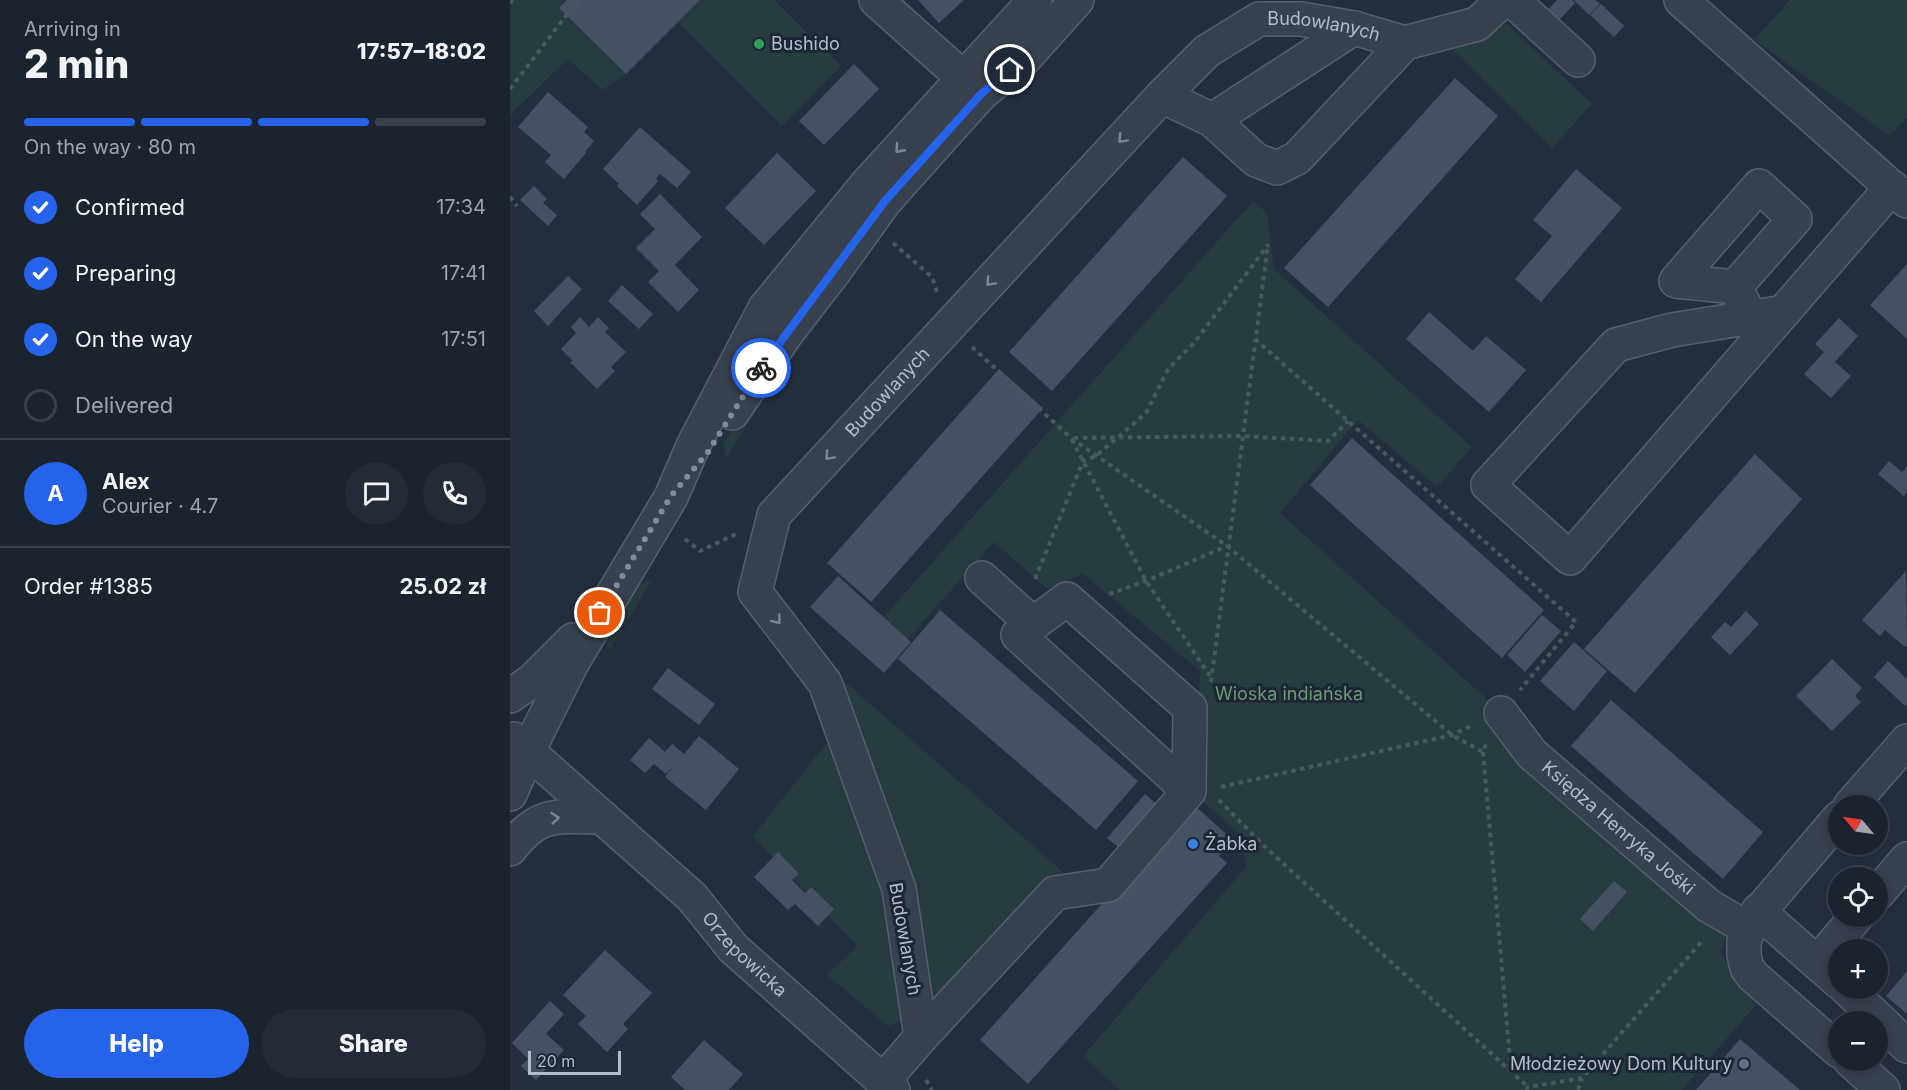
<!DOCTYPE html>
<html lang="en">
<head>
<meta charset="utf-8">
<style>
  :root { --surface:#1b232e; --page:#242b36; --text:#f1f3f6; --muted:#a0a4aa; --line:#39404a; --accent:#2563eb }
  body { margin:0; font-family:Inter,sans-serif; background:var(--page); color:var(--text); height:100vh; display:flex; flex-direction:column; font-size:22px; white-space:nowrap }
  * { box-sizing:border-box; margin:0 }
  p { font-size:20px; color:var(--muted) }
  .icon { flex:none; width:33px; height:33px; fill:none; stroke:currentColor; stroke-width:2; stroke-linecap:round; stroke-linejoin:round }
  .map { position:relative; flex:1; overflow:hidden }
  .details { display:flex; flex-direction:column; background:var(--surface); width:510px }
  .details>* { flex:none }
  .needle { width:39px; rotate:299deg }
  .tools { position:absolute; left:1318px; top:795px; display:grid; gap:12px }
  .tools a { display:grid; place-items:center; width:60px; height:60px; border-radius:50%; background:var(--surface); box-shadow:0 3px 15px #0003,0 0 0 2px var(--line); font-size:30px }
  .scale { position:absolute; left:18px; bottom:15px; width:93px; box-sizing:border-box; padding-left:6px; border:3px solid #b4bcc9; border-top:0; font-size:16px; line-height:21px; white-space:nowrap; color:#b4bcc9; -webkit-text-stroke:4px #1d2633; paint-order:stroke }
  .pin { position:absolute; display:grid; place-items:center; width:51px; height:51px; color:#fff; margin:-26px; border:3px solid #fff; border-radius:50%; box-shadow:0 2px 6px #0007 }
  .courier { position:absolute; display:grid; place-items:center; width:60px; height:60px; margin:-30px; border:4px solid #2563eb; border-radius:50%; background:#fff; color:#222; box-shadow:0 2px 8px #0007 }
  .summary em { font-style:normal; font-weight:800 }
  .summary div { display:flex; flex-direction:column-reverse }
  .summary { display:flex; align-items:center; justify-content:space-between; height:102px; padding:0 24px }
  h1 { font-size:39px; font-weight:800; line-height:45px }
  .bar { display:grid; grid-template-columns:repeat(4,1fr); gap:9px 6px; align-content:center; height:72px; padding:0 24px }
  .bar i { height:8px; border-radius:4px; background:var(--line) }
  .bar .on { background:var(--accent) }
  .bar p { grid-column:span 4 }
  .line { display:flex; align-items:center; gap:15px; padding:0 24px; border-top:2px solid var(--line) }
  .line div { flex:1 }
  .round { display:grid; place-items:center; flex:none; width:63px; height:63px; border-radius:32px; background:var(--page) }
  ol { padding:0 24px; list-style:none }
  li { display:flex; align-items:center; gap:18px; height:66px }
  li p { margin-inline-start:auto }
  li .icon { padding:6px; border-radius:50%; background:var(--accent); color:#fff; stroke-width:4 }
  li:last-child { color:var(--muted) }
  li i { width:33px; height:33px; border:3px solid var(--line); border-radius:50% }
  .button { display:flex; gap:12px; margin-top:auto; padding:12px 24px }
  .button a { flex:1; height:69px; border-radius:36px; background:var(--accent); color:#fff; font-size:24px; font-weight:800; line-height:69px; text-align:center }
  .button a+a { background:var(--page); color:var(--text) }
  main { display:flex; flex:1; min-height:0 }
  .map>svg:first-child { display:block }
  .green { fill:#263c3f }
  .building { fill:#455162 }
  .lines { fill:none; stroke-linecap:round; stroke-linejoin:round }
  .minor-casing { stroke:#565f6c; stroke-width:36 }
  .path { stroke:#44595c; stroke-width:4; stroke-dasharray:4.5 4.5; stroke-linecap:butt }
  .minor { stroke:#38414e; stroke-width:33 }
  .oneway { stroke:#7c8592 }
  .done { stroke:#828b98; stroke-width:6; stroke-dasharray:0 10.8 }
  .route { stroke:#2563eb; stroke-width:8 }
  .leisure-dot { fill:#2e9e5b; stroke:#1d2633; stroke-width:2 }
  .shop-dot { fill:#3f7fe0; stroke:#1d2633; stroke-width:2 }
  .service-dot { fill:#5c6f8a; stroke:#1d2633; stroke-width:2 }
  .labels { text-anchor:middle; stroke-width:6; stroke-linejoin:round; paint-order:stroke }
  .street-label { font-size:18px; fill:#b4bcc9; stroke:#1d2633 }
  .poi-label { font-size:18px; fill:#b4bcc9; stroke:#1d2633; text-anchor:start }
  .park-label { font-size:18px; fill:#6b9a76; stroke:#1d2633 }
</style>
</head>
<body>
<main>
<section class="details">
<div class="summary"><div><h1>2 min</h1><p>Arriving in</p></div><em>17:57–18:02</em></div>
<div class="bar"><i class="on"></i><i class="on"></i><i class="on"></i><i></i><p>On the way · 80 m</p></div>
<ol>
<li><svg class="icon" aria-label="check" viewBox="0 0 24 24"><path d="M5 12l5 5 9-10"/></svg>Confirmed<p>17:34</p></li>
<li><svg class="icon" aria-label="check" viewBox="0 0 24 24"><path d="M5 12l5 5 9-10"/></svg>Preparing<p>17:41</p></li>
<li><svg class="icon" aria-label="check" viewBox="0 0 24 24"><path d="M5 12l5 5 9-10"/></svg>On the way<p>17:51</p></li>
<li><i></i>Delivered</li>
</ol>
<div class="line" style="height:108px"><b class="round" style="background:var(--accent);color:#fff">A</b><div><b>Alex</b><p>Courier · 4.7</p></div><a class="round"><svg class="icon" aria-label="chat" viewBox="0 0 24 24"><path d="M4 5h16v11H9l-5 4z"/></svg></a><a class="round"><svg class="icon" aria-label="phone" viewBox="0 0 24 24"><path d="M5 4h4l2 5-3 2q2 4 5 5l2-3 5 2v4C11 20 4 13 5 4z"/></svg></a></div>
<div class="line" style="height:78px"><div>Order #1385</div><b>25.02 zł</b></div>
<div class="button"><a>Help</a><a>Share</a></div>
</section>
<div class="map">
<svg width="1397" height="1090" viewBox="0 0 1397 1090">
  <rect width="100%" height="100%" fill="#242f3e"/>
  <path class="green" d="M0,0h57l-8,8 67,66 -24,16 -34,-31 -58,56z
    M190,0h74l67,66 -59,60 -104,-104z
    M1280,0h117v118l-17,18 -136,-96z
    M997,24l85,80 -40,44 -101,-100z
    M743,201l14,12 7,56 198,178 -35,40 -79,-67 -78,93 210,189 244,211 -14,40 36,52 -74,85h-562l-37,-34 163,-189 -2,-28 -50,-46 6,-122 -117,-97 -36,15 -53,-47 -88,99 -25,-21z
    M308,305l9,7 -52,70 -49,76 -3,-14 27,-44z
    M142,580l-42,69 -6,-9 33,-55z
    M320,669l247,215 -155,146z
    M323,735l52,148 22,135 -19,8 -61,-51 30,-29 -104,-110z"/>
  <path class="building" d="M57,0h133l-74,74 -67,-66z
    M408,0h46l-25,23z
    M1047,0h15l3,3 -22,24 -11,-11z
    M1064,0h22l4,4 -11,11z
    M1091,4l23,22 -10,11 -24,-22z
    M344,64l25,25 -55,56 -25,-24z
    M945,78l43,38 -170,191 -44,-39z
    M38,92l40,35 -4,5 10,9 -9,11 1,1 -22,26 -19,-17 6,-7 -33,-28z
    M130,127l51,45 -14,16 -17,-14 -4,5 2,2 -21,24 -20,-19 2,-2 -16,-15z
    M267,153l39,38 -52,54 -39,-37z
    M673,157l44,39 -175,195 -43,-39z
    M1066,169l46,39 -81,94 -26,-23 37,-43 -19,-16z
    M24,186l13,13 -4,4 14,12 -9,11 -28,-26z
    M150,194l42,43 -27,28 24,25 -21,22 -30,-30 11,-11 -23,-23 19,-19 -15,-15z
    M1397,264v75l-37,-34z
    M58,276l14,13 -34,37 -14,-15z
    M112,285l31,29 -14,15 -31,-28z
    M919,312l44,39 13,-15 40,34 -37,42 -83,-73z
    M70,317l9,10 9,-10 11,11 -4,4 21,20 -15,15 4,4 -18,18 -27,-27 3,-1 -12,-12 15,-16 -5,-6z
    M1329,318l19,18 -23,26 16,14 -20,22 -27,-24 20,-22 -9,-8z
    M489,369l44,39 -172,194 -44,-39z
    M842,438l192,172 -42,48 -192,-173z
    M1245,454l47,45 -167,194 -51,-44z
    M1379,461l13,11 5,-6v26l-3,4 -26,-22z
    M1396,571l1,74 -2,2 -20,-17 -5,6 -18,-16z
    M328,576l73,66 -27,31 -74,-66z
    M430,610l198,171 -42,49 -198,-171z
    M1236,611l13,13 -29,31 -19,-18 14,-15 6,5z
    M1032,615l19,16 -36,41 -18,-17z
    M1064,642l33,29 -33,40 -34,-30z
    M1322,659l30,29 -7,8 6,6 -29,29 -36,-35z
    M1378,661l19,18v25l-2,2 -31,-29z
    M158,668l47,36 -16,21 -47,-36z
    M1101,700l152,132 -40,47 -152,-133z
    M189,736l40,33 -33,41 -41,-33 9,-12 -8,9 -12,-10 -9,9 -15,-13 19,-22 16,14 7,-8 12,10z
    M635,794l20,17 -38,43 -20,-16z
    M682,803l42,38 -15,15 8,7 -199,221 -48,-44z
    M268,852l21,22 -7,6 13,13 6,-6 23,22 -16,17 -23,-22 -7,6 -34,-33z
    M1104,881l13,11 -34,39 -13,-12z
    M95,950l47,43 -29,31 5,5 -21,23 -29,-28 8,-8 -23,-21z
    M1397,971v43l-21,-18z
    M40,1001l14,13 -18,20 18,16 -28,30 -15,-14 7,-7 -16,-16z
    M1230,1039l60,51h-104z
    M194,1040l39,34 -14,16h-44l-14,-13z"/>
  <g class="lines">
    <g class="minor-casing">
      <g id="minor">
        <path d="M366,0l104,93"/>
        <path d="M1002,0l66,60"/>
        <path d="M1171,0l226,201"/>
        <path d="M652,96l50,24 44,40 21,8 20,-10 108,-115"/>
        <path d="M702,120l142,-92"/>
        <path d="M1225,287l-59,-6 83,-95 36,33 -60,68 16,31"/>
        <path d="M1274,312l-112,18 -56,15 -128,140 82,73 322,-371"/>
        <path d="M222,413l56,-82 46,-59 51,-71 96,-107 44,-36 52,-58"/>
        <path d="M472,578l51,46"/>
        <path d="M0,696l23,-16 40,-40"/>
        <path id="s1" d="M991,713l31,41 177,152 38,22"/>
        <path id="s2" d="M4,739l178,158 41,51 160,142"/>
        <path d="M0,794l27,-61 35,-70 99,-166 23,-53 71,-136 102,-124 168,-184"/>
        <path d="M1340,806l57,-65"/>
        <path d="M1329,818l-87,102 -8,22v13l3,13 6,8 86,75"/>
        <path d="M0,849c30,-39 47,-32 92,-32"/>
        <path d="M1368,893l29,-34"/>
        <path d="M1248,911l81,71"/>
        <path d="M1308,962l39,-46"/>
        <path d="M1336,988l61,58"/>
        <path d="M411,1037l134,-144 53,-8 81,-94 1,-83 -123,-109 -49,36 171,156"/>
        <path d="M1340,1060l33,30"/>
        <path id="s3" d="M373,1081l38,-44 -22,-148 -74,-206 -70,-91 19,-77 388,-419 45,-45 52,-32h42l53,9 51,15 72,-19 26,-24"/>
      </g>
    </g>
    <path class="path" d="M0,3l3,-3
      M0,89l68,-89
      M0,197l7,9
      M383,243l39,34 5,15
      M745,339l321,283 -56,68
      M462,347l99,91 156,108 225,189 31,17 3,-8
      M175,539l15,12 36,-17
      M525,579l48,-118 13,-5 50,-43 22,-44 26,-26 74,-98
      M599,594l37,-13 81,-35
      M700,676l-64,-95 -75,-143 171,-2 86,5 20,-20
      M701,682l57,-438
      M973,752l28,319
      M711,787l231,-52 21,-10
      M709,800l45,46 264,241
      M416,1080l6,10
      M1016,1090l2,-3 54,-9 122,-139
      M1068,1090l4,-12"/>
    <use href="#minor" class="minor"/>
  </g>
  <defs><path id="oneway-chevron" d="M-2-3.5L2.5 0L-2 3.5" fill="none" stroke-width="1.6" stroke-linecap="round" stroke-linejoin="round" transform="scale(1.5)"/></defs>
  <g class="oneway">
    <use href="#oneway-chevron" transform="translate(612 139) rotate(133)"/>
    <use href="#oneway-chevron" transform="translate(389 149) rotate(132)"/>
    <use href="#oneway-chevron" transform="translate(480 282) rotate(133)"/>
    <use href="#oneway-chevron" transform="translate(319 456) rotate(133)"/>
    <use href="#oneway-chevron" transform="translate(267 620) rotate(52)"/>
    <use href="#oneway-chevron" transform="translate(45 818) rotate(-6)"/>
  </g>
  <g class="lines">
    <path class="done" d="M90,613l71,-117 37,-44 53,-84"/>
    <path class="route" d="M251,368l124,-167 96,-107 29,-24"/>
  </g>
  <circle class="leisure-dot" cx="249" cy="44" r="6"/>
  <circle class="shop-dot" cx="683" cy="844" r="6"/>
  <circle class="service-dot" cx="1234" cy="1064" r="6"/>
  <g class="labels">
    <g class="street-label">
      <text dy="6" stroke="none"><textPath href="#s3" startOffset="1382">Budowlanych</textPath></text>
      <text dy="6" stroke="none"><textPath href="#s3" startOffset="788">Budowlanych</textPath></text>
      <text dy="6" stroke="none"><textPath href="#s1" startOffset="165">Księdza Henryka Jośki</textPath></text>
      <text transform="translate(395 939) rotate(80)" y="6">Budowlanych</text>
      <text dy="6" stroke="none"><textPath href="#s2" startOffset="316">Orzepowicka</textPath></text>
    </g>
    <g class="poi-label">
      <text x="261" y="50">Bushido</text>
      <text x="695" y="850">Żabka</text>
      <text x="1222" y="1070" text-anchor="end">Młodzieżowy Dom Kultury</text>
    </g>
    <g class="park-label">
      <text x="779" y="700">Wioska indiańska</text>
    </g>
  </g>
</svg>
<div class="tools">
<a><svg class="needle" viewBox="-14 -14 28 28"><path d="M0-13l5 13h-10z" fill="#e53935"/><path d="M0 13l5-13h-10z" fill="#a0a4aa"/></svg></a>
<a><svg class="icon" aria-label="locate" viewBox="0 0 24 24"><circle cx="12" cy="12" r="6"/><path d="M12 2v4M12 18v4M2 12h4M18 12h4"/></svg></a>
<a>+</a>
<a>−</a>
</div>
<div class="scale">20 m</div>
<div class="pin" style="left:90px;top:613px;background:#ea580c"><svg class="icon" aria-label="bag" viewBox="0 0 24 24"><path d="M5 8h14l-1 12H6zM9 8a3 3 0 0 1 6 0"/></svg></div>
<div class="pin" style="left:500px;top:70px;background:#1f2937"><svg class="icon" aria-label="home" viewBox="0 0 24 24"><path d="M3 11l9-7 9 7M6 9v11h12V9"/></svg></div>
<div class="courier" style="left:251px;top:368px"><svg class="icon" aria-label="bike" viewBox="0 0 24 24"><circle cx="6" cy="16" r="4"/><circle cx="18" cy="16" r="4"/><path d="M6 16l4-8h5l3 8M10 8l3 8H6M13 5h3"/></svg></div>
</div>
</main>
</body>
</html>
